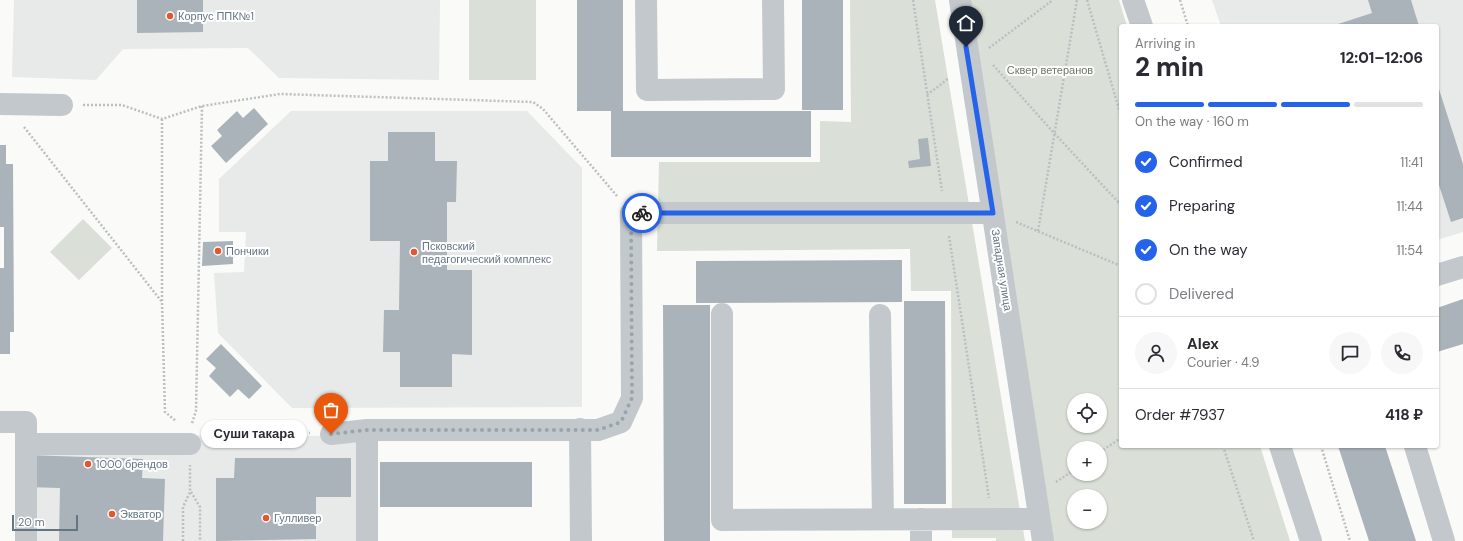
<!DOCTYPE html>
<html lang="en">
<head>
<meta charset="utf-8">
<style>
  :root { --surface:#fff; --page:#f7f7f7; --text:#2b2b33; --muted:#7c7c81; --line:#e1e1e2; --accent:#2563eb }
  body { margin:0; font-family:"DM Sans",sans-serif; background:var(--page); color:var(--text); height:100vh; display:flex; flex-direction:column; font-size:15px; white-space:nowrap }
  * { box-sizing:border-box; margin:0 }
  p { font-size:13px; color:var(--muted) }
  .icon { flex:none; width:22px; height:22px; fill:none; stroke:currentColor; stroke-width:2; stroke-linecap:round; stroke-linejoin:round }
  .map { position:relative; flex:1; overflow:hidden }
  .sheet { position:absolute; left:1119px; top:24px; width:320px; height:424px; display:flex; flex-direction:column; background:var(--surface); border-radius:4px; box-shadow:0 1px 3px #0004 }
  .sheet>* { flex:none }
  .buttons { position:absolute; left:1067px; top:393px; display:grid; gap:8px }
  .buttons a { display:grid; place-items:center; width:40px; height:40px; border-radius:50%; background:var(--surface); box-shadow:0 1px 3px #0004; font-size:20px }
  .scale { position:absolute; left:12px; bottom:10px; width:66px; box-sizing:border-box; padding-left:4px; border:2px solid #657683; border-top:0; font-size:11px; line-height:14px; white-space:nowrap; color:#657683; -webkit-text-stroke:3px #fff; paint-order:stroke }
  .pin { position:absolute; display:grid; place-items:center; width:34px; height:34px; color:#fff; margin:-41px -17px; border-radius:50% 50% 50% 0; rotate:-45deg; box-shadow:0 0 4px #0007 }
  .pin .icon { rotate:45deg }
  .courier { position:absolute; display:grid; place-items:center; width:40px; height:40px; margin:-20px; border:3px solid #2563eb; border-radius:50%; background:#fff; color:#222; box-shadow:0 1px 5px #0007 }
  .bubble { position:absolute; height:28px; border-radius:14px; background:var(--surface); box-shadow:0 1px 3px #0004; font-size:13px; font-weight:800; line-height:28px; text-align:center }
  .summary em { font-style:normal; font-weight:800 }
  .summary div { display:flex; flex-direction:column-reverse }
  .summary { display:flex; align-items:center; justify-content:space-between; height:68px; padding:0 16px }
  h1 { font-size:26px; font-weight:800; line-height:30px }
  .bar { display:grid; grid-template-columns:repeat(4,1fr); gap:6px 4px; align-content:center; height:48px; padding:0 16px }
  .bar i { height:5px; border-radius:3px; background:var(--line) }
  .bar .on { background:var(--accent) }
  .bar p { grid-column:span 4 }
  .line { display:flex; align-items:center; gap:10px; padding:0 16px; border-top:1px solid var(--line) }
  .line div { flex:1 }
  .round { display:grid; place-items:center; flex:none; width:42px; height:42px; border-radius:21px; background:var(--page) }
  ol { padding:0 16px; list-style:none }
  li { display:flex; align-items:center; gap:12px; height:44px }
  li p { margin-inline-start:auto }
  li .icon { padding:4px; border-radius:50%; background:var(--accent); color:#fff; stroke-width:4 }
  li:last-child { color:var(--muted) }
  li i { width:22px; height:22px; border:2px solid var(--line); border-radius:50% }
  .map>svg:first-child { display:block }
  .built { fill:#e8e9e9 }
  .green { fill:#dadfd7; fill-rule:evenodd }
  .building { fill:#aab3b9 }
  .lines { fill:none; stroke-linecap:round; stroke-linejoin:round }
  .path { stroke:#bbbfc2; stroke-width:2.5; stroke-dasharray:2 2; stroke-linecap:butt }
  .minor { stroke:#c3c8cc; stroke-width:22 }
  .done { stroke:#99a4ac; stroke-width:4; stroke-dasharray:0 7.2 }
  .route { stroke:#2563eb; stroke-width:5 }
  .poi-dot { fill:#e4572e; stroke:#fff; stroke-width:1.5 }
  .labels { text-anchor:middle; stroke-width:4; stroke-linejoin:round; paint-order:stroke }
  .poi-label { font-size:11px; fill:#657683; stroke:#fff; text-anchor:start }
  .park-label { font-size:11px; fill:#687a64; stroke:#fff }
  .street-label { font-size:11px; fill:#657683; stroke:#fff }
</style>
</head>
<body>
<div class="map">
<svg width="1463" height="541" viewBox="0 0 1463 541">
  <rect width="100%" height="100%" fill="#fafaf8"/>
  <path class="built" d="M14,0h426l-1,80 -160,-2 -31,-30 -125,1 -27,31 -84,-3z
    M1212,0h251v232l-26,8v-214h-216z
    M291,111h236l55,57v239l-290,1 -74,-75 -4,-60 30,-1 2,-40h-27v-53z
    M22,435l348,1v105h-349z"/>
  <path class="green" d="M469,0h67v80h-67z
    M850,0h85l90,541h-29v-3h-44l-1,-247h-40l-1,-42 -253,2 2,-89h161v-41l31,1z
    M968,0h151l8,26h-6v420h139l30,95h-238zM1074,400h26v26h-26zM1074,448h26v26h-26zM1074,496h26v26h-26z
    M83,219l29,29 -33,32 -29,-28z"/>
  <path class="building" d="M137,0h66v32l-66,1z
    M577,0h46v111h-46z
    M802,0h41v110h-41z
    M1368,0h43l8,26h-87l40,-13z
    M1437,83l26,81v54l-12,4 -14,-43z
    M254,108l14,16 -42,39 -15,-17 11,-10 -5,-6 20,-19 6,7z
    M611,111h200v46h-200z
    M388,132h47v29h22l-1,41h-9v68h25v85l-20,-1v33h-52v-35h-17l1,-42h15l1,-69h-30v-80h18z
    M928,138l3,28 -22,2 -1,-7 12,-2 -2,-20z
    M0,145h6v19h7l1,168h-4v22h-10v-86h4v-41h-4z
    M233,241v23l-31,2 1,-24z
    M902,260v42l-206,1v-42z
    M1463,299v45l-26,8v-44z
    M904,301h41l1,203h-42z
    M663,305h47v236h-46z
    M221,344l41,42 -13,13 -11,-10 -8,8 -21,-21 7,-8 -10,-9z
    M1338,446h47l31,95h-47z
    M27,455l116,4 -1,19 23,1 -2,62h-104l1,-53 -34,-1z
    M235,458h116v39h-35v42l-100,2v-63h18z
    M380,462h152v45h-152z"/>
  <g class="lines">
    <path class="path" d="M913,0l29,191
      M1087,0l34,116
      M1180,0l8,26
      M989,48l64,-48
      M993,65l62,69 66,71
      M927,95l22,-17
      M83,105h39l40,14 40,-13 78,-12 253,8 10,7 74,87
      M162,119v183l3,110 11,9
      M24,127l138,175
      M1016,222l105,44
      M1038,231l39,-231
      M949,236l40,262
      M192,423l4,-12 6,-305
      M209,432l101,1
      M1223,446l31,95
      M1321,446l29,95
      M1100,452l21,-14
      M1056,482l18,-12
      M191,492l9,15v34
      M183,541v-34l7,-15v-27"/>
    <path class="minor" d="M646,0l1,90 127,-1 -1,-89
      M960,0l83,541
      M1133,0l9,26
      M0,104l62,1
      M1437,275l26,-8
      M722,314v206l317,-1
      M880,315l3,204
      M0,422h26v22h164
      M580,429l1,112
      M367,430v111
      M331,434l36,-4h231l23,-8 11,-24 -1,-185h362
      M1280,446l31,95
      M1415,446l29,95
      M26,541v-97
      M921,541v-22"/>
  </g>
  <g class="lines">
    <path class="done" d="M331,434l36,-4h231l23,-8 11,-24 -1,-185h11"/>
    <path class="route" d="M642,213h351l-27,-166"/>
  </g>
  <g class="poi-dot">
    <circle cx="170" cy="16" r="4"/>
    <circle cx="218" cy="251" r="4"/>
    <circle cx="414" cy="252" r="4"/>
    <circle cx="88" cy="464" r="4"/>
    <circle cx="112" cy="514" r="4"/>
    <circle cx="266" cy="518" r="4"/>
  </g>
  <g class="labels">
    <g class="poi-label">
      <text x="178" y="20">Корпус ППК№1</text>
      <text x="422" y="250">Псковский<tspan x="422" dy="13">педагогический комплекс</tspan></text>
      <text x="226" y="255">Пончики</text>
      <text x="96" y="468">1000 брендов</text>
      <text x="120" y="518">Экватор</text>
      <text x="274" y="522">Гулливер</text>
    </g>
    <g class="park-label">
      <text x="1050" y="74">Сквер ветеранов</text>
    </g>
    <g class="street-label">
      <text transform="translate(1002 270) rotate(81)" y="4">Западная улица</text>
    </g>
  </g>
</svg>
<div class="buttons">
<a><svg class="icon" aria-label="locate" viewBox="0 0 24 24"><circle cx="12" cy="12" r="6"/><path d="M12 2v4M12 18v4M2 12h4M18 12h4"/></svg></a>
<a>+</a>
<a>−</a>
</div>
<div class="scale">20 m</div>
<div class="pin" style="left:331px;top:434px;background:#ea580c"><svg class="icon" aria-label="bag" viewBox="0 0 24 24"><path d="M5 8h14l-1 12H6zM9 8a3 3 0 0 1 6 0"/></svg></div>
<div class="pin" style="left:966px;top:47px;background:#1f2937"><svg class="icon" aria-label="home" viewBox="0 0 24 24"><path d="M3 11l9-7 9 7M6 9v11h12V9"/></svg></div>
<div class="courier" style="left:642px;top:213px"><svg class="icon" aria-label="bike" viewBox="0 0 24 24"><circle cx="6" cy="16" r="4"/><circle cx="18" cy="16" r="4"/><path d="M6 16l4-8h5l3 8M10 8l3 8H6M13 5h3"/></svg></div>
<div class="bubble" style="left:201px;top:420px;width:106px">Суши такара</div>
<section class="sheet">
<div class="summary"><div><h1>2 min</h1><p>Arriving in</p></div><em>12:01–12:06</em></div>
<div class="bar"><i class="on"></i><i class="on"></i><i class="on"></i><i></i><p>On the way · 160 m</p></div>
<ol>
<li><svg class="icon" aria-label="check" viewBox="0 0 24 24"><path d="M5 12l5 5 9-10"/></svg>Confirmed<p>11:41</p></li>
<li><svg class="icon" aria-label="check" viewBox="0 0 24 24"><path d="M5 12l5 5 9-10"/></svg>Preparing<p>11:44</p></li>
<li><svg class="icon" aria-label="check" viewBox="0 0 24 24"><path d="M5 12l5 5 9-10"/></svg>On the way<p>11:54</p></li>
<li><i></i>Delivered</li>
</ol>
<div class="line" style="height:72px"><a class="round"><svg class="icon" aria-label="person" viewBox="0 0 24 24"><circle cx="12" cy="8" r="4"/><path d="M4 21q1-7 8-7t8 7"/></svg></a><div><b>Alex</b><p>Courier · 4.9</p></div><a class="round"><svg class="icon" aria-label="chat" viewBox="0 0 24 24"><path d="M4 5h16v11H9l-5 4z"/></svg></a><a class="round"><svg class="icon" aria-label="phone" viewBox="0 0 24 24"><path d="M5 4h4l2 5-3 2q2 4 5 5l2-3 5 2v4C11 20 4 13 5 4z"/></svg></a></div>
<div class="line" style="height:52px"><div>Order #7937</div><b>418 ₽</b></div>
</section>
</div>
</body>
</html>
